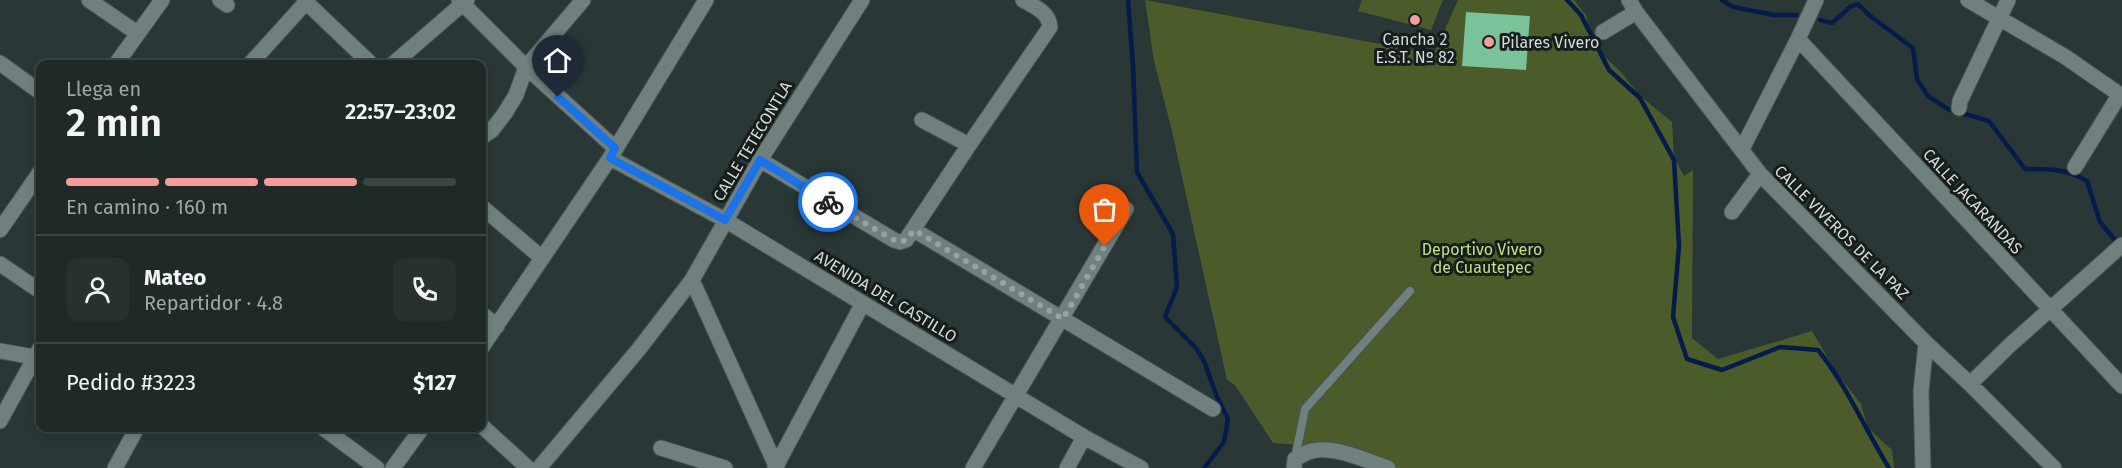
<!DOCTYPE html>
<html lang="es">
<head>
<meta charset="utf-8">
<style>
  :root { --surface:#1f2928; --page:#273130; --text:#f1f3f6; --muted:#a1a6a8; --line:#3c4545; --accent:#f59b9a }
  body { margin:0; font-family:"Fira Sans",sans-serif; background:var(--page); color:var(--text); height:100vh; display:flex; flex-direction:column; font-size:22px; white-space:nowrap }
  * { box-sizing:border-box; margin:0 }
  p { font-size:20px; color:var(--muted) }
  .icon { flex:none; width:33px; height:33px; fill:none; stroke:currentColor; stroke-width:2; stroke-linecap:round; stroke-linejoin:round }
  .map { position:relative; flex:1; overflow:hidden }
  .panel { position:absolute; left:36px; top:60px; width:450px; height:372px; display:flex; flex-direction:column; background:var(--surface); border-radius:12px; box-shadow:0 3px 9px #0003,0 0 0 2px var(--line) }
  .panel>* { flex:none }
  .pin { position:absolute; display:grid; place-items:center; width:51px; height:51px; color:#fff; margin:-62px -26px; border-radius:50% 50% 50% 0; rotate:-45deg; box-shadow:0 0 6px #0007 }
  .pin .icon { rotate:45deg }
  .courier { position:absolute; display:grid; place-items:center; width:60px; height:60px; margin:-30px; border:4px solid #1a73e8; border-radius:50%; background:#fff; color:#222; box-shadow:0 2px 8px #0007 }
  .head em { font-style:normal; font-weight:600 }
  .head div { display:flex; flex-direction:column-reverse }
  .head { display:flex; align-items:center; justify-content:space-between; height:102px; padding:0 30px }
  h1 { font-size:39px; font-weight:600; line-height:45px }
  .bar { display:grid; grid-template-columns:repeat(4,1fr); gap:9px 6px; align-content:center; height:72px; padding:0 30px }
  .bar i { height:8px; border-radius:4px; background:var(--line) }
  .bar .active { background:var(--accent) }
  .bar p { grid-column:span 4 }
  .line { display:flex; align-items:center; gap:15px; padding:0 30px; border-top:2px solid var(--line) }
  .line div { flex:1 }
  .round { display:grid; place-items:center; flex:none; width:63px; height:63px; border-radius:12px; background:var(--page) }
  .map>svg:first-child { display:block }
  .green { fill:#4c5b2a }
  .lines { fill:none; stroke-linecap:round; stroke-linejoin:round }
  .stream { stroke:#051c4b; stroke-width:4.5 }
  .building { fill:#7ac29a }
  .lane-casing { stroke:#485352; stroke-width:10 }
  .street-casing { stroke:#485352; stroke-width:17 }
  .lane { stroke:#70807f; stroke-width:8 }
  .street { stroke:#70807f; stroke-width:15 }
  .done { stroke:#98a2a2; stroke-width:6; stroke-dasharray:0 10.8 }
  .route { stroke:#1a73e8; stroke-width:8 }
  .poi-dot { fill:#f59b9a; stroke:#161d1c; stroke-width:2 }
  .labels { text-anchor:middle; stroke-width:6; stroke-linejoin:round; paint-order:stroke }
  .poi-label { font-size:16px; fill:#d4dcdc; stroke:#161d1c }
  .street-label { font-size:16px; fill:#d4dcdc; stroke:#161d1c }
  .park-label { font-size:16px; fill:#c2e184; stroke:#161d1c }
</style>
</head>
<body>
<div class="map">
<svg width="2122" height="468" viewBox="0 0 2122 468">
  <rect width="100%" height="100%" fill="#293736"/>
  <path class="green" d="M1145,0l289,54 24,-54h116l12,15 7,31 29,27 17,22 33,27 2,35 10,19 9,-6 -1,168 26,21 94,-28 24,41 25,32 7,24 24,22 2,18h-513l-54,-21 -54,-4 -38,-58 -8,-5 -56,-253 -17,-66z
    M1362,0h81l-12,30 -73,-19z"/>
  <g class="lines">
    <path class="stream" d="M1128,0l5,66 4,106 36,62 4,53 -12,30 31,31 8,13 13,36 11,22 -4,23 -20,26
      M1567,0l14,15 28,55 31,28 34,62 5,86 -6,71 14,42 35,11 58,-23 38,3c29,36 47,79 71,118
      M1722,0l11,7 41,8h22
      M1820,20l12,3 18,-16 8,-3 11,11 44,33 4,31 11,17 20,13 41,12 36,48c23,0 41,-1 62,12l13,41 14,17"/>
  </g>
  <path class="building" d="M1466,12l64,4 -4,54 -64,-4z"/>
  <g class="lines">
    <g class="lane-casing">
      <path id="lane" d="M1295,458l10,-49 105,-118"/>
    </g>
    <g class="street-casing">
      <path id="street" d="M89,0l48,33
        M220,0l7,5
        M304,0l67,64
        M459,0l67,67 89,81
        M1629,0l7,12 124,162 166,169 44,41 84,84
        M1968,0l96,56 58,40
        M1603,32l33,-20
        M1798,39l324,347
        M0,63l40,29
        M116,64l46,-64
        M250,64l58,-64
        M393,64l74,-64
        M1959,108l1,-7 48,-101
        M922,120l47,25
        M482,137l10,-7 13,-17 11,-18 10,-28 57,-67
        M1742,149l56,-110 18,-39
        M610,158l115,62 359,217 57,31
        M760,160l134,80 6,2 6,-2 63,-95 81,-118c-1,-15 -15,-20 -27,-27
        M2075,167l45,-73
        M482,207l60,51
        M1732,212l28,-38
        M0,230l40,-58
        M914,230l299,179
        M0,264l40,27
        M692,280l85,188
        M482,314l15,12
        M482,347l128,-189 96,-158
        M0,351l34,6
        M1970,384l40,-39 112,-100
        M0,421l40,-73
        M482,426l46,42
        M323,428l54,40
        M661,448l64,20
        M115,468l22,-40
        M393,468l29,-40
        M539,468l100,-119 53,-69 68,-120 102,-160
        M775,468l88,-165
        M973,468l153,-259
        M1067,468l17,-31
        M1294,468l1,-9c6,-3 11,-7 17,-8 21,-6 56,10 76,17
        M1923,468l-2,-77 5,-48"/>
    </g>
    <use href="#lane" class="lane"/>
    <use href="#street" class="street"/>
  </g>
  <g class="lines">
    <path class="done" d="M828,202l66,38 6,2 6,-2 8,-10 149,89 42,-73"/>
    <path class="route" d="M558,97l57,51 -5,10 115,62 35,-60 68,42"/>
  </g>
  <g class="poi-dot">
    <circle cx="1415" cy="20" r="6"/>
    <circle cx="1489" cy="42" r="6"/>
  </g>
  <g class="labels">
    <g class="poi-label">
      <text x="1415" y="45">Cancha 2<tspan x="1415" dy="18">E.S.T. Nº 82</tspan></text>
      <text x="1501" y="48" text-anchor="start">Pilares Vivero</text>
    </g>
    <g class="street-label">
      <text transform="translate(752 141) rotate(-59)" y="6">CALLE TETECONTLA</text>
      <text transform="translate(1973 201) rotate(47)" y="6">CALLE JACARANDAS</text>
      <text transform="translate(1842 232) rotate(45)" y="6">CALLE VIVEROS DE LA PAZ</text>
      <text transform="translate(886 296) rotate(31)" y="6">AVENIDA DEL CASTILLO</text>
    </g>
    <g class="park-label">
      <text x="1482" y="255">Deportivo Vivero<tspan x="1482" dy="18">de Cuautepec</tspan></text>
    </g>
  </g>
</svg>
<div class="pin" style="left:1105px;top:246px;background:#ea580c"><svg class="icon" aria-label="bag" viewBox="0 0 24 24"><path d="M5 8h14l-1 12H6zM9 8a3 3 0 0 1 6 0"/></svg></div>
<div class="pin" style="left:558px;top:97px;background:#1f2937"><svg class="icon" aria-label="home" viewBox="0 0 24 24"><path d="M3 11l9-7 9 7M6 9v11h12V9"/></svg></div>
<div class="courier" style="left:828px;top:202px"><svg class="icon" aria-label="bike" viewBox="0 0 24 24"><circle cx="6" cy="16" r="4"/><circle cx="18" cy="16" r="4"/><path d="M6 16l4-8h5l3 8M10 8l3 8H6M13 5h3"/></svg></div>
<section class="panel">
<div class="head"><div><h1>2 min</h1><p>Llega en</p></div><em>22:57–23:02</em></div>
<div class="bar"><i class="active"></i><i class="active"></i><i class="active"></i><i></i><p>En camino · 160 m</p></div>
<div class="line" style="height:108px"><a class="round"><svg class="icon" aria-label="person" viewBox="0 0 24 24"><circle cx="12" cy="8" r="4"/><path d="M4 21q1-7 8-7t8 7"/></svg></a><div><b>Mateo</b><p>Repartidor · 4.8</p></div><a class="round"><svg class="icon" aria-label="phone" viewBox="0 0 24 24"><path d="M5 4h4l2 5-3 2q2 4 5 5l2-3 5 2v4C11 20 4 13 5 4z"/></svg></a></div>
<div class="line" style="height:78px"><div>Pedido #3223</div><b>$127</b></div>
</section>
</div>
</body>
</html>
